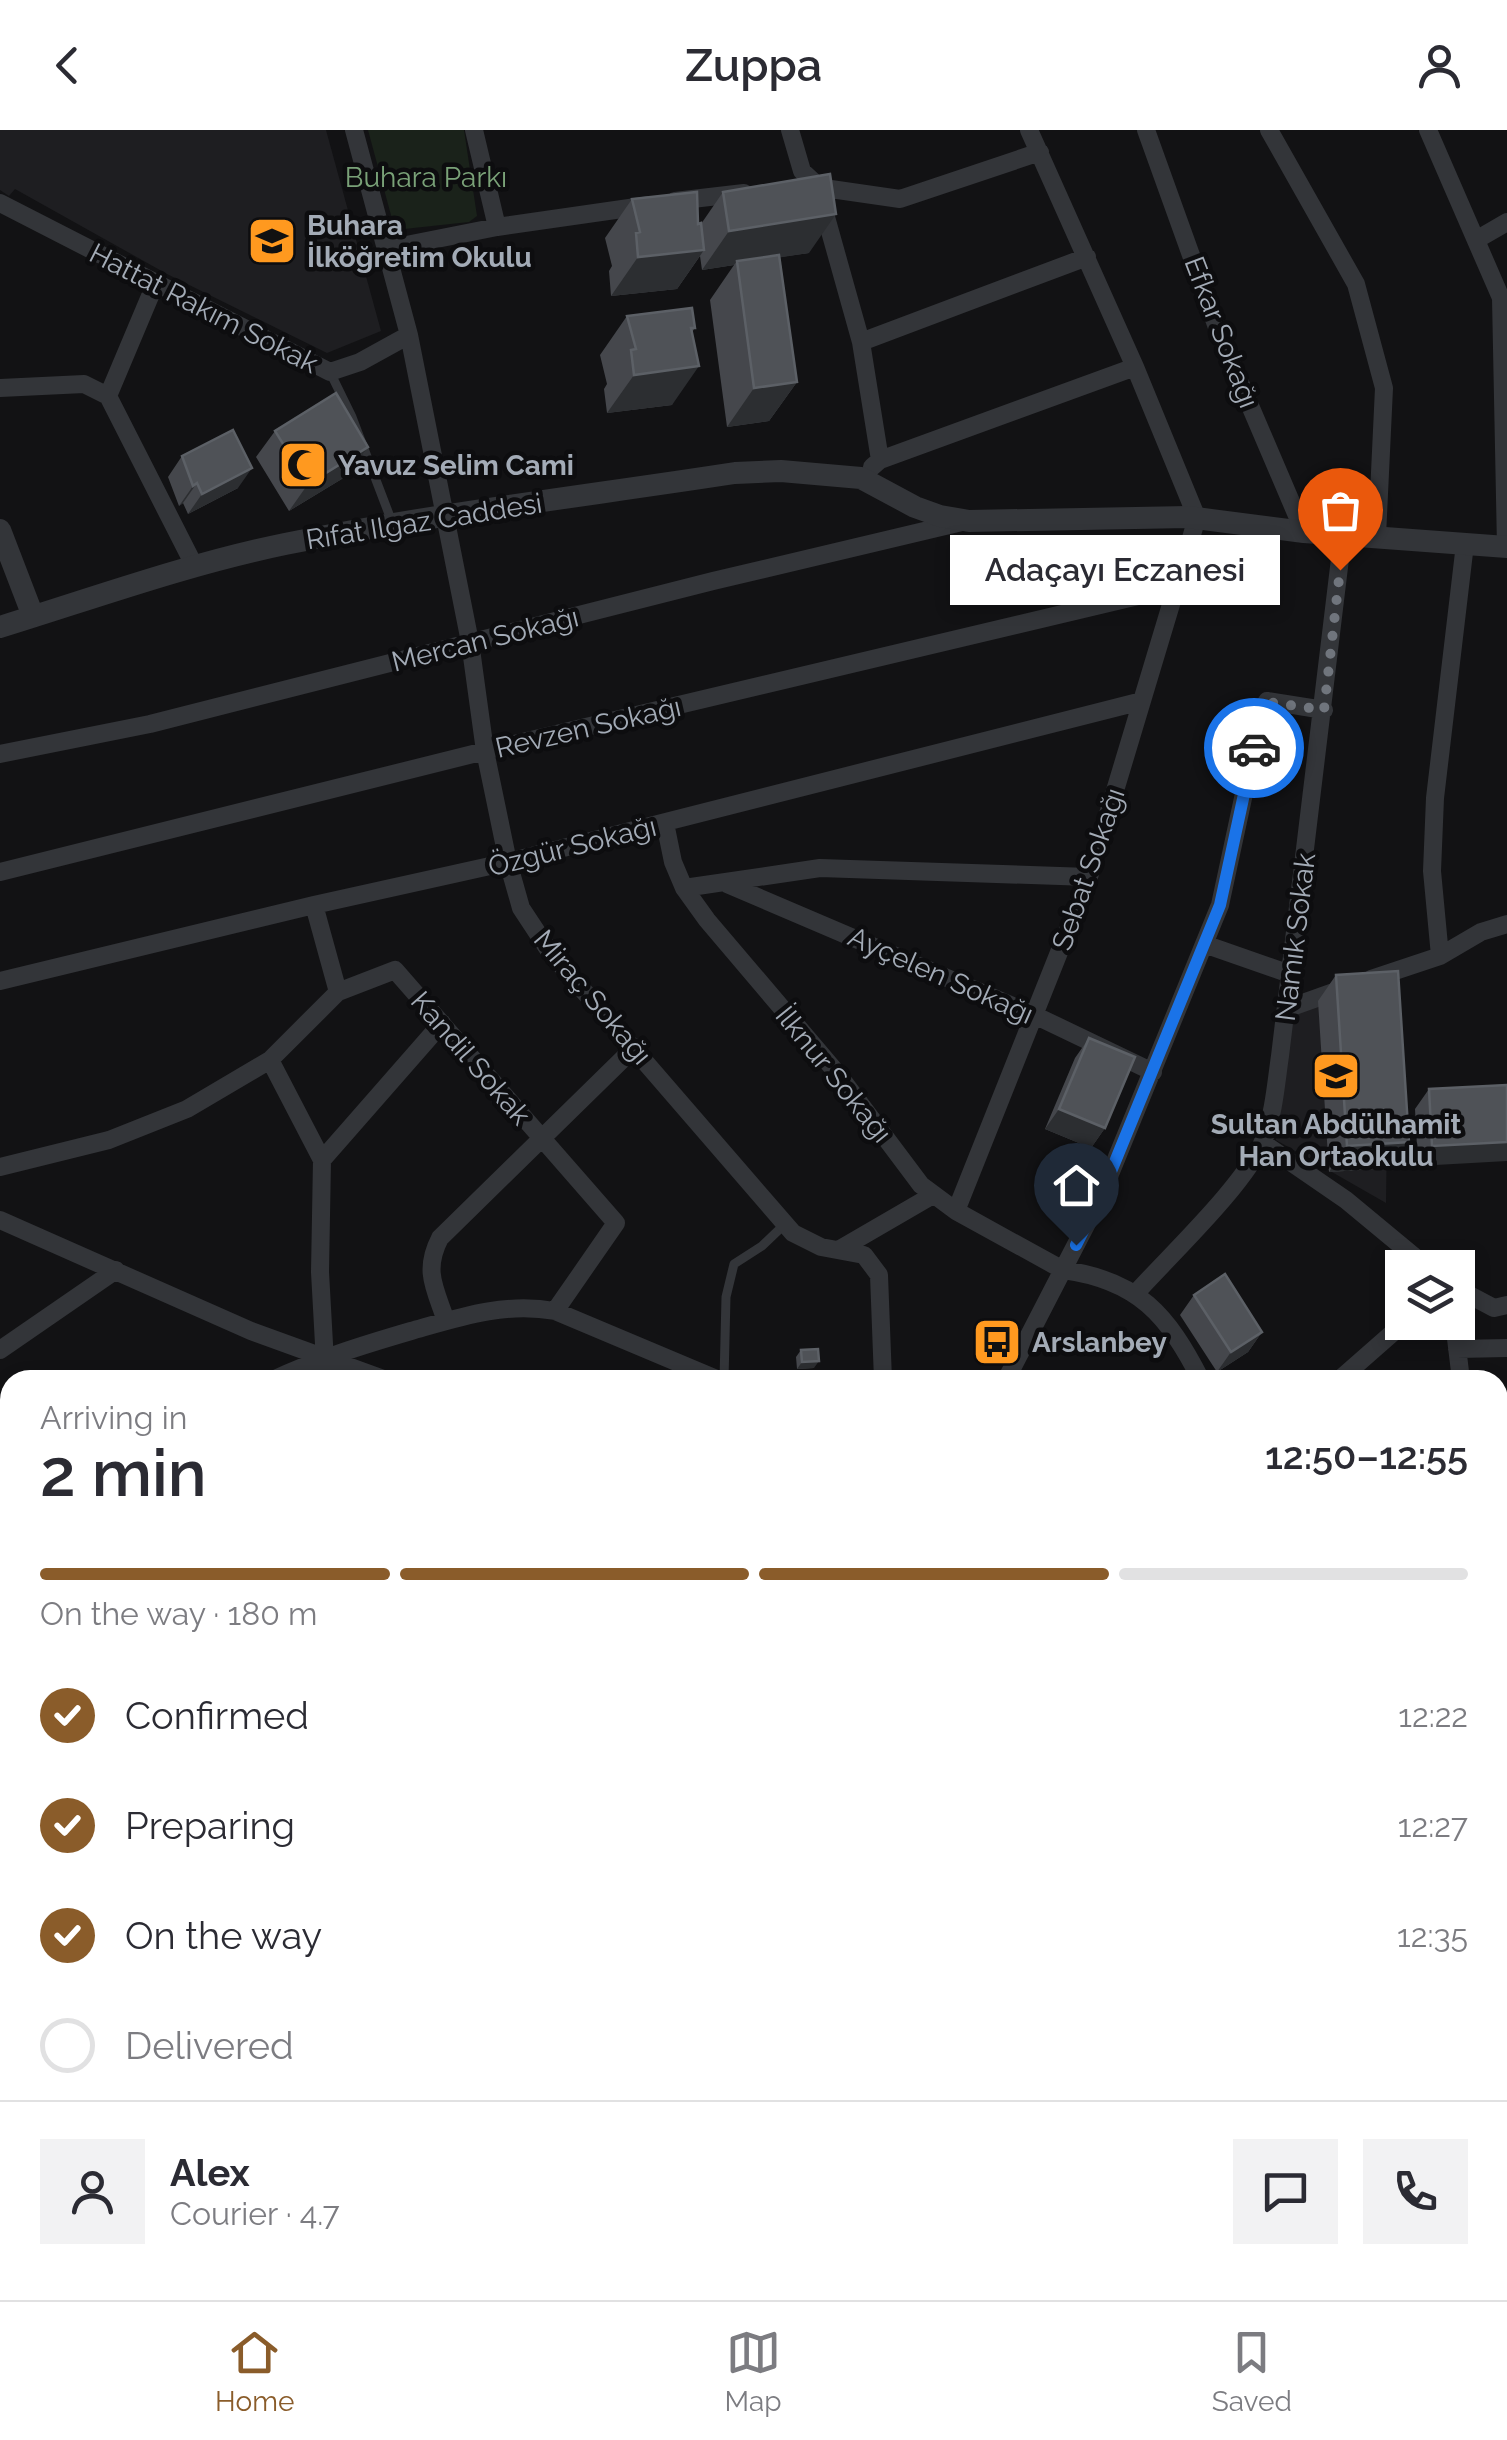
<!DOCTYPE html>
<html lang="en">
<head>
<meta charset="utf-8">
<style>
  :root { --surface:#fff; --page:#f2f2f3; --text:#2b2b33; --muted:#7c7c81; --line:#e1e1e2; --accent:#8a5c2a }
  body { margin:0; font-family:Raleway,sans-serif; background:var(--page); color:var(--text); height:100vh; display:flex; flex-direction:column; font-size:38px; white-space:nowrap }
  * { box-sizing:border-box; margin:0 }
  p { font-size:32px; color:var(--muted) }
  .icon { flex:none; width:55px; height:55px; fill:none; stroke:currentColor; stroke-width:2; stroke-linecap:round; stroke-linejoin:round }
  .map { position:relative; flex:1; overflow:hidden }
  .details { position:absolute; left:0px; top:1240px; width:1508px; height:930px; display:flex; flex-direction:column; background:var(--surface); border-radius:30px 30px 0 0; box-shadow:0 5px 15px #0003 }
  .details>* { flex:none }
  .fabs { position:absolute; left:1385px; top:1120px; display:grid; gap:20px }
  .fabs a { display:grid; place-items:center; width:90px; height:90px; border-radius:0px; background:var(--surface); box-shadow:0 5px 15px #0003; font-size:50px }
  .pin { position:absolute; display:grid; place-items:center; width:85px; height:85px; color:#fff; margin:-102px -42px; border-radius:50% 50% 50% 0; rotate:-45deg; box-shadow:0 0 10px #0007 }
  .pin .icon { rotate:45deg }
  .courier { position:absolute; display:grid; place-items:center; width:100px; height:100px; margin:-50px; border:8px solid #1a73e8; border-radius:50%; background:#fff; color:#222; box-shadow:0 2px 12px #0007 }
  .bubble { position:absolute; height:70px; border-radius:0px; background:var(--surface); box-shadow:0 5px 15px #0003; font-size:32px; font-weight:600; line-height:70px; text-align:center }
  .overview em { font-style:normal; font-weight:600 }
  .overview div { display:flex; flex-direction:column-reverse }
  .overview { display:flex; align-items:center; justify-content:space-between; height:170px; padding:0 40px }
  h1 { font-size:65px; font-weight:600; line-height:75px }
  .bar { display:grid; grid-template-columns:repeat(4,1fr); gap:15px 10px; align-content:center; height:120px; padding:0 40px }
  .bar i { height:12px; border-radius:8px; background:var(--line) }
  .bar .on { background:var(--accent) }
  .bar p { grid-column:span 4 }
  .line { display:flex; align-items:center; gap:25px; padding:0 40px; border-top:2px solid var(--line) }
  .line div { flex:1 }
  .round { display:grid; place-items:center; flex:none; width:105px; height:105px; border-radius:0px; background:var(--page) }
  ol { padding:0 40px; list-style:none }
  li { display:flex; align-items:center; gap:30px; height:110px }
  li p { margin-inline-start:auto }
  li .icon { padding:10px; border-radius:50%; background:var(--accent); color:#fff; stroke-width:4 }
  li:last-child { color:var(--muted) }
  li i { width:55px; height:55px; border:5px solid var(--line); border-radius:50% }
  header { display:flex; justify-content:space-between; align-items:center; height:130px; padding:0 40px; background:var(--surface); font-size:45px; font-weight:600 }
  .dock { display:flex; justify-content:space-around; align-items:center; height:140px; border-top:2px solid var(--line); background:var(--surface); font-size:28px; color:var(--muted) }
  .dock a { display:grid; justify-items:center; gap:5px }
  .dock .on { color:var(--accent) }
  .map>svg:first-child { display:block }
  .built { fill:#1e1e21 }
  .green { fill:#1a221a }
  .lines { fill:none; stroke-linecap:round; stroke-linejoin:round }
  .path { stroke:#393c40; stroke-width:4; stroke-dasharray:5 8; stroke-linecap:butt }
  .service { stroke:#333539; stroke-width:9 }
  .minor { stroke:#333539; stroke-width:18 }
  .tertiary { stroke:#333539; stroke-width:22 }
  .wall { fill:#45474c }
  .shaded-wall { fill:#2c2e31 }
  .building { fill:#4f5257; stroke:#5c6066; stroke-width:2.5 }
  .done { stroke:#70757d; stroke-width:10; stroke-dasharray:0 18 }
  .route { stroke:#1a73e8; stroke-width:12 }
  .labels { text-anchor:middle; stroke-width:9; stroke-linejoin:round; paint-order:stroke }
  .park-label { font-size:28px; fill:#7aa278; stroke:#0d0d0f }
  .poi-label { font-size:28px; font-weight:bold; fill:#a3abb6; stroke:#0d0d0f; text-anchor:start }
  .street-label { font-size:28px; fill:#a3abb6; stroke:#0d0d0f }
</style>
</head>
<body>
<header><svg class="icon" aria-label="back" viewBox="0 0 24 24"><path d="M15 5l-7 7 7 7"/></svg>Zuppa<svg class="icon" aria-label="person" viewBox="0 0 24 24"><circle cx="12" cy="8" r="4"/><path d="M4 21q1-7 8-7t8 7"/></svg></header>
<div class="map">
<svg width="1507" height="2170" viewBox="0 0 1507 2170">
  <rect width="100%" height="100%" fill="#121214"/>
  <path class="built" d="M0,0h326l55,201 -54,22 -160,-79 -152,-85 -6,7 -9,-6z
    M1389,857l-3,216 -110,-63 16,-128z"/>
  <path class="green" d="M368,0h96l13,86 -8,6 -74,8z
    M0,1746l10,35v379h72l-8,10h-74z
    M1089,2160h220l-106,1 -38,9h-108z"/>
  <g class="lines">
    <path class="path" d="M0,1871l10,12
      M0,2137l10,3
      M60,2160l5,10"/>
    <path class="service" d="M330,242l22,45 40,105
      M724,1250l2,-83 8,-33 28,-18 23,-22"/>
    <path class="minor" d="M354,0l55,205 61,307 15,109 23,111 13,46 29,44 243,281 28,14 43,8 15,20 4,105
      M474,0l23,97
      M790,0l12,41 15,14 44,157 19,118
      M1146,0l73,203 85,199
      M1269,0l87,154 28,104 -7,148
      M1428,0l73,168 5,249
      M810,56l90,13 140,-47
      M675,71l69,-8
      M0,73l330,169 30,-10 49,-27
      M1476,110l31,-18
      M386,119l111,-22 153,-22
      M861,212l226,-85
      M0,258l84,-4 24,12 87,171
      M108,266l48,-114
      M872,337l8,-7 255,-93
      M0,624l150,-30 563,-143 249,-59
      M665,693l8,39 11,26 23,32 130,153 84,112 35,26 107,59c75,10 105,45 138,110
      M0,742l485,-121 691,-164
      M727,754l307,131 119,57
      M684,758l136,-20 269,9
      M314,775l24,87
      M1204,814l86,30
      M1440,826l-8,-85 3,-73 30,-254
      M1371,849l69,-23 41,-24 26,-8
      M0,851l314,-76 194,-43 634,-161
      M1286,879l56,-20
      M270,930l52,100 -2,112 6,108
      M1263,1013l83,57 82,68
      M322,1030l120,-137
      M0,1037l109,-27 78,-31 83,-49 68,-68 57,-22 221,253 -61,88
      M956,1081l133,-334 108,-359 -62,-151 -106,-237
      M0,1090l251,111 135,49
      M840,1119l93,-54
      M1458,1159l36,19 13,-3
      M1136,1163c34,-38 111,-110 128,-154 10,-26 12,-56 16,-83l63,-522
      M446,1191c-11,-33 -23,-50 -6,-83l195,-191
      M1454,1192l7,58
      M1457,1219l50,-1
      M0,1220l116,-80
      M273,1250c45,-21 90,-35 138,-49 49,-14 93,-29 144,-20l164,69
      M1006,1250l95,-184 119,-291 42,-195 5,-9 57,9
      M1339,1250l66,-58
      M1498,1351l9,-1
      M0,1376l10,-5
      M1498,1617l9,-5
      M1498,1788l9,-5
      M1498,1922l9,8
      M282,2160l7,10
      M718,2160l7,10
      M957,2160l2,10
      M438,2170l16,-10
      M740,2170l3,-10"/>
    <path class="tertiary" d="M0,400l33,86
      M0,497c94,-29 188,-63 285,-83 148,-30 300,-48 450,-71l46,-2 80,7 54,29 25,9 29,5 219,-4 116,15 203,15
      M0,1406l10,3
      M1498,1479l9,-1
      M1498,2004l9,-5
      M1498,2029l9,-6
      M1426,2160l13,10
      M119,2170l9,-10
      M1027,2170l28,-10
      M1307,2170l30,-2
      M1377,2170l13,-10"/>
  </g>
  <path class="wall" d="M723,62l86,61 -29,4 17,125 -28,39 -42,6 -17,-127 24,-35 -32,5 -2,-14 -23,33 -66,7 -2,-25 3,-5 -7,-28 27,-39 69,25z
    M627,186l68,12 -3,4 -20,73 -65,8 -3,-24 3,-5 -7,-29z
    M275,301l93,16 -18,27 -61,37 -33,-54z
    M182,326l56,32 -50,26 -5,-11 -4,3 -11,-29z
    M1336,845l55,193 -62,4 -11,-171z
    M1089,908l16,90 -14,20 -46,-19 30,-71z
    M1507,955l-89,81 -3,-57 14,-20z
    M1194,1165l68,37 -14,20 -31,20 -37,-57z
    M801,1220l13,18 -17,1 -1,-12z
    M1507,1632v105l-9,7v-91l9,-6 -6,-6z"/>
  <path class="shaded-wall" d="M836,84l-27,39 -72,11v-3l-3,4 -32,5 27,-39z
    M704,120l-27,39 -66,7 27,-39z
    M699,236l-27,39 -65,8 27,-38z
    M797,252l-28,39 -42,6 27,-39z
    M368,317l-18,27 -61,37 19,-27z
    M252,338l-14,20 -50,26 14,-20z
    M197,353l-14,20 -4,3 14,-20z
    M1059,979l46,19 -14,20 -46,-19z
    M1409,1012l-18,26 -62,4 18,-26z
    M1507,1012v19l-89,5 14,-20z
    M1262,1202l-14,20 -31,20 14,-20z
    M819,1231l-5,7 -17,1 5,-7z
    M1507,1563v2l-9,14v-12z
    M1507,1726v11l-9,7v-5z
    M1498,2129h9v25l-9,1z"/>
  <path class="building" d="M830,44l6,40 -107,17 -6,-39z
    M697,62l1,32 3,-1 3,27 -66,7 -2,-24 4,-1 -8,-33z
    M779,125l18,127 -43,6 -17,-127z
    M692,178l3,20h-4l8,38 -65,9 -3,-25 5,-1 -9,-33z
    M336,263l32,54 -60,37 -33,-53z
    M233,300l19,38 -50,26 -5,-11 -4,3 -11,-30z
    M1398,841l11,171 -62,4 -11,-171z
    M1089,908l46,19 -30,71 -46,-19z
    M1507,955v57l-75,4 -3,-57z
    M1225,1144l37,58 -31,20 -37,-57z
    M818,1219l1,12 -17,1 -1,-12z
    M1498,1540l9,17v6l-9,4z
    M1507,1647v79l-1,1 -8,-14v-60z
    M1498,2057h9v72h-9z"/>
  <g class="lines">
    <path class="done" d="M1254,618l13,-46 57,8 16,-140"/>
    <path class="route" d="M1076,1115l25,-49 119,-291 34,-157"/>
  </g>
  <defs>
    <g id="school-square" transform="scale(2.5)"><rect x="-9" y="-9" width="18" height="18" rx="4" fill="#ff991f" stroke="#0d0d0f"/><path d="M0-5L7-2L0 1L-7-2ZM-4 1L0 2.5L4 1V4Q0 6-4 4Z" fill="#111"/></g>
    <g id="mosque-square" transform="scale(2.5)"><rect x="-9" y="-9" width="18" height="18" rx="4" fill="#ff991f" stroke="#0d0d0f"/><path d="M3.5-4.9A6 6 0 1 0 3.5 4.9A5 5 0 1 1 3.5-4.9Z" fill="#111"/></g>
    <g id="bus-square" transform="scale(2.5)"><rect x="-9" y="-9" width="18" height="18" rx="4" fill="#ff991f" stroke="#0d0d0f"/><path d="M-5-6H5V4H4V6H2V4H-2V6H-4V4H-5ZM-3.5-4V0h7V-4ZM-3.5 1.2v1.5H-2V1.2ZM2 1.2v1.5H3.5V1.2Z" fill="#111"/></g>
  </defs>
  <g fill-rule="evenodd">
    <use href="#school-square" x="272" y="111"/>
    <use href="#mosque-square" x="303" y="335"/>
    <use href="#school-square" x="1336" y="946"/>
    <use href="#bus-square" x="997" y="1212"/>
  </g>
  <g class="labels">
    <g class="park-label">
      <text x="426" y="57">Buhara Parkı</text>
    </g>
    <g class="poi-label">
      <text x="307" y="105">Buhara<tspan x="307" dy="32">İlköğretim Okulu</tspan></text>
      <text x="338" y="345">Yavuz Selim Cami</text>
      <text x="1336" y="1004" text-anchor="middle">Sultan Abdülhamit<tspan x="1336" dy="32">Han Ortaokulu</tspan></text>
      <text x="1032" y="1222">Arslanbey</text>
    </g>
    <g class="street-label">
      <text transform="translate(204 178) rotate(27)" y="10">Hattat Rakım Sokak</text>
      <text transform="translate(1222 202) rotate(69)" y="10">Efkar Sokağı</text>
      <text transform="translate(424 391) rotate(-9)" y="10">Rıfat Ilgaz Caddesi</text>
      <text transform="translate(485 509) rotate(-14)" y="10">Mercan Sokağı</text>
      <text transform="translate(588 597) rotate(-13)" y="10">Revzen Sokağı</text>
      <text transform="translate(572 716) rotate(-14)" y="10">Özgür Sokağı</text>
      <text transform="translate(1088 739) rotate(-71)" y="10">Sebat Sokağı</text>
      <text transform="translate(1295 807) rotate(-83)" y="10">Namık Sokak</text>
      <text transform="translate(941 845) rotate(24)" y="10">Ayçelen Sokağı</text>
      <text transform="translate(593 867) rotate(50)" y="10">Miraç Sokağı</text>
      <text transform="translate(471 928) rotate(49)" y="10">Kandil Sokak</text>
      <text transform="translate(834 944) rotate(51)" y="10">İlknur Sokağı</text>
    </g>
  </g>
</svg>
<div class="fabs">
<a><svg class="icon" aria-label="layers" viewBox="0 0 24 24"><path d="M12 4l9 5-9 5-9-5zM3 14l9 5 9-5"/></svg></a>
</div>
<div class="pin" style="left:1340px;top:440px;background:#ea580c"><svg class="icon" aria-label="bag" viewBox="0 0 24 24"><path d="M5 8h14l-1 12H6zM9 8a3 3 0 0 1 6 0"/></svg></div>
<div class="pin" style="left:1076px;top:1115px;background:#1f2937"><svg class="icon" aria-label="home" viewBox="0 0 24 24"><path d="M3 11l9-7 9 7M6 9v11h12V9"/></svg></div>
<div class="courier" style="left:1254px;top:618px"><svg class="icon" aria-label="car" viewBox="0 0 24 24"><path d="M5 17H2v-5l4-1 3-4h7l3 4 3 1v5h-3M9 17h6M6 11h13"/><circle cx="7" cy="17" r="2"/><circle cx="17" cy="17" r="2"/></svg></div>
<div class="bubble" style="left:950px;top:405px;width:330px">Adaçayı Eczanesi</div>
<section class="details">
<div class="overview"><div><h1>2 min</h1><p>Arriving in</p></div><em>12:50–12:55</em></div>
<div class="bar"><i class="on"></i><i class="on"></i><i class="on"></i><i></i><p>On the way · 180 m</p></div>
<ol>
<li><svg class="icon" aria-label="check" viewBox="0 0 24 24"><path d="M5 12l5 5 9-10"/></svg>Confirmed<p>12:22</p></li>
<li><svg class="icon" aria-label="check" viewBox="0 0 24 24"><path d="M5 12l5 5 9-10"/></svg>Preparing<p>12:27</p></li>
<li><svg class="icon" aria-label="check" viewBox="0 0 24 24"><path d="M5 12l5 5 9-10"/></svg>On the way<p>12:35</p></li>
<li><i></i>Delivered</li>
</ol>
<div class="line" style="height:180px"><a class="round"><svg class="icon" aria-label="person" viewBox="0 0 24 24"><circle cx="12" cy="8" r="4"/><path d="M4 21q1-7 8-7t8 7"/></svg></a><div><b>Alex</b><p>Courier · 4.7</p></div><a class="round"><svg class="icon" aria-label="chat" viewBox="0 0 24 24"><path d="M4 5h16v11H9l-5 4z"/></svg></a><a class="round"><svg class="icon" aria-label="phone" viewBox="0 0 24 24"><path d="M5 4h4l2 5-3 2q2 4 5 5l2-3 5 2v4C11 20 4 13 5 4z"/></svg></a></div>
</section>
</div>
<nav class="dock">
<a class="on"><svg class="icon" aria-label="home" viewBox="0 0 24 24"><path d="M3 11l9-7 9 7M6 9v11h12V9"/></svg>Home</a>
<a><svg class="icon" aria-label="map" viewBox="0 0 24 24"><path d="M3 6l6-2 6 2 6-2v14l-6 2-6-2-6 2zM9 4v14M15 6v14"/></svg>Map</a>
<a><svg class="icon" aria-label="saved" viewBox="0 0 24 24"><path d="M7 4h10v16l-5-4-5 4z"/></svg>Saved</a>
</nav>
</body>
</html>
